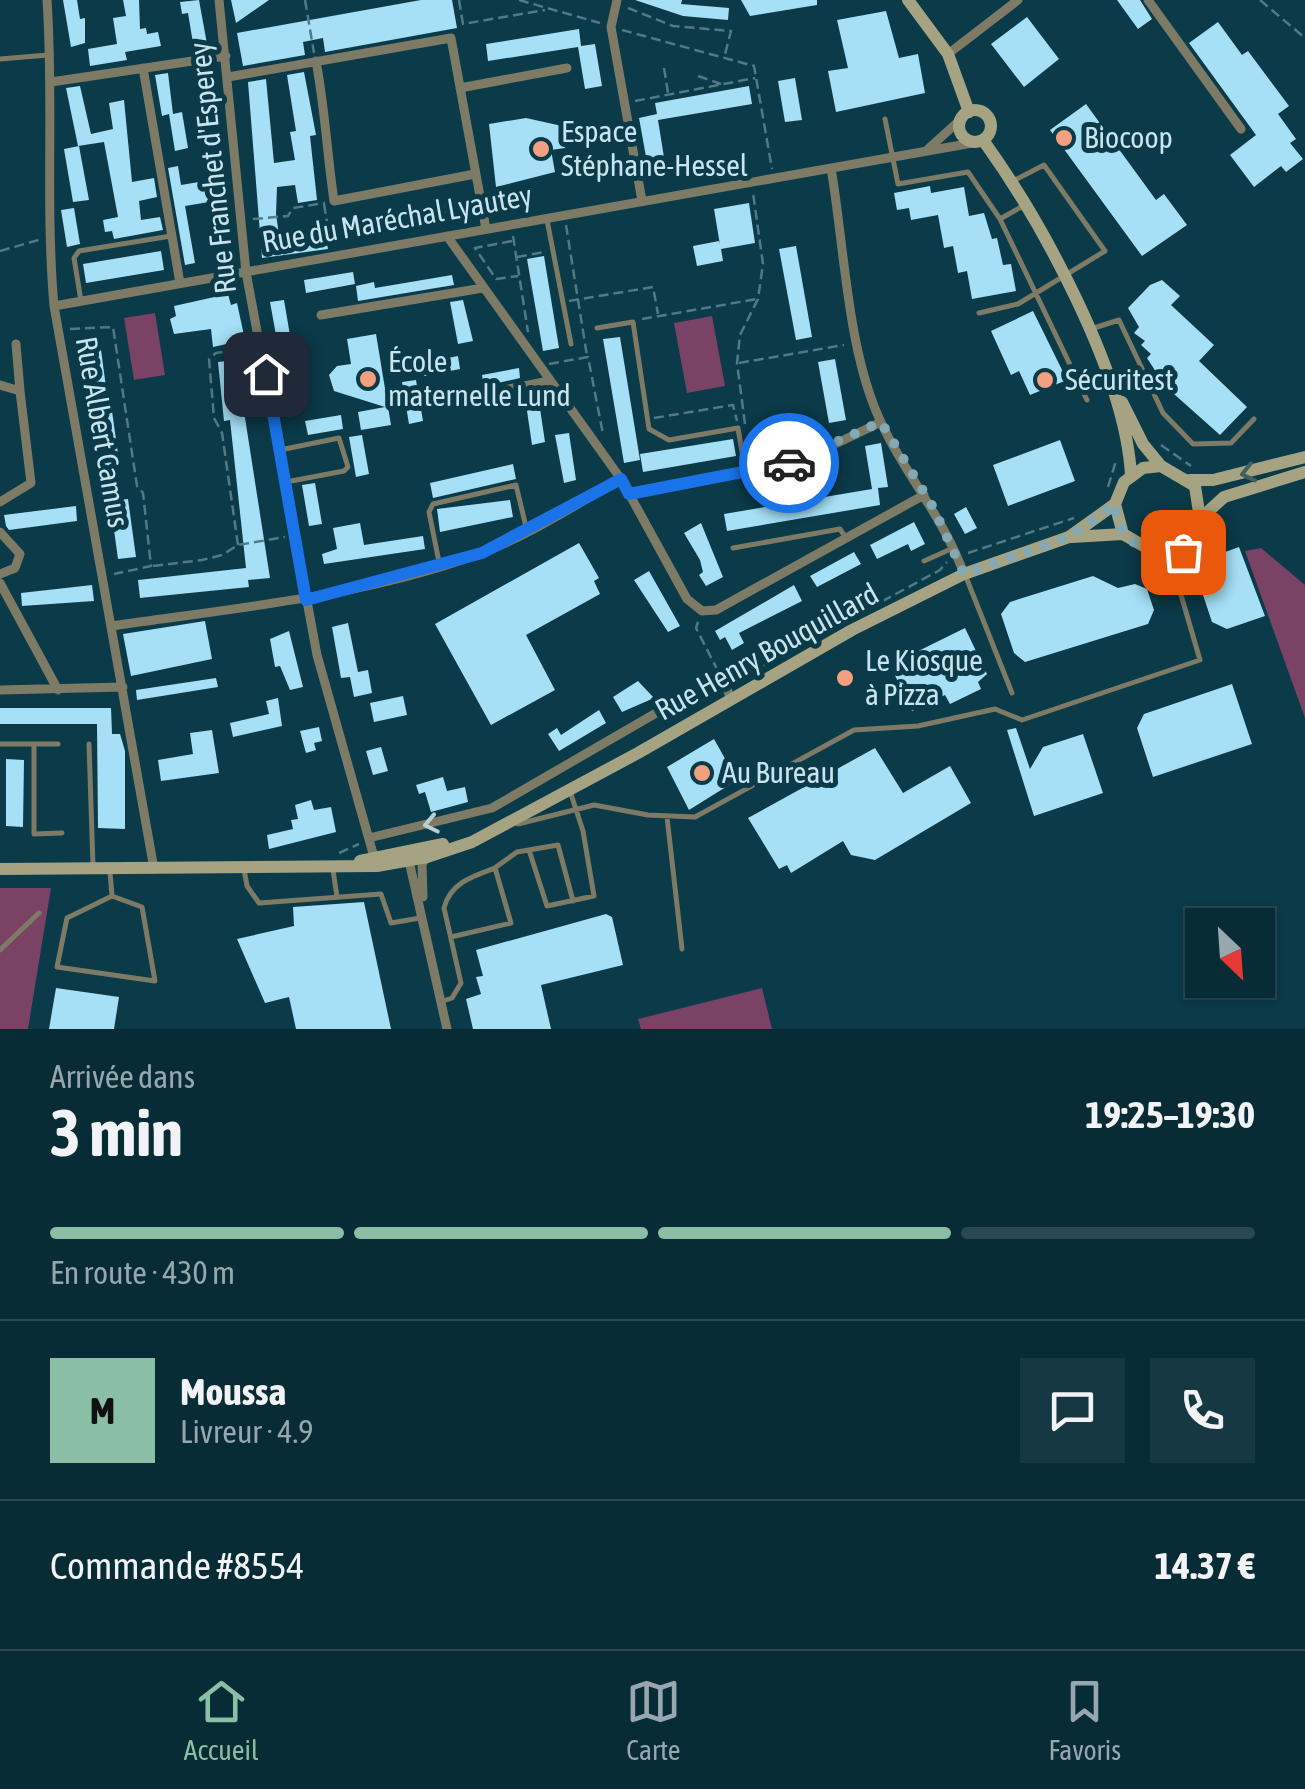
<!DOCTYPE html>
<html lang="fr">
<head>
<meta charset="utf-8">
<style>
  :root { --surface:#082c36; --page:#163842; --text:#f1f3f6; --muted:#98a7ad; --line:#294851; --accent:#8abfa5 }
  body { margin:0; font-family:"Asap Condensed",sans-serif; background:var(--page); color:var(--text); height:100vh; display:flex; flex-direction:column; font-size:38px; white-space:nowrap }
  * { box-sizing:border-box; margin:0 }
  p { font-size:32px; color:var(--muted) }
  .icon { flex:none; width:55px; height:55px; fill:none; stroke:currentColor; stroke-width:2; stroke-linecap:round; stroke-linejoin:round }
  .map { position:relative; height:1029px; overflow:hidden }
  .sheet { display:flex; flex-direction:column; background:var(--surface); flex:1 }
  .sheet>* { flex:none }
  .needle { width:65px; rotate:155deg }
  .controls { position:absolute; left:1185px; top:908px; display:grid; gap:20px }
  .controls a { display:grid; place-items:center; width:90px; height:90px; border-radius:0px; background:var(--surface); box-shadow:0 2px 8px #0004,0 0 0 2px var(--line); font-size:50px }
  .pin { position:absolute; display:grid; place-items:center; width:85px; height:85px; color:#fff; margin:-42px; border-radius:20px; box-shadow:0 5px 15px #0006 }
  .courier { position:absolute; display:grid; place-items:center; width:100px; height:100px; margin:-50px; border:8px solid #1a73e8; border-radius:50%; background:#fff; color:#222; box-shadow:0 2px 12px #0007 }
  .summary em { font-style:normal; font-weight:700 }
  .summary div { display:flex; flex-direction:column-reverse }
  .summary { display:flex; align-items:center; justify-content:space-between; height:170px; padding:0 50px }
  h1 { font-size:65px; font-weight:700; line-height:75px }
  .bar { display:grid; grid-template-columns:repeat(4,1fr); gap:15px 10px; align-content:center; height:120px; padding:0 50px }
  .bar i { height:12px; border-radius:8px; background:var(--line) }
  .bar .current { background:var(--accent) }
  .bar p { grid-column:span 4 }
  .line { display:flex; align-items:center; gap:25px; padding:0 50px; border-top:2px solid var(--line) }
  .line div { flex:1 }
  .round { display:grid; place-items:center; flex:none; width:105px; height:105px; border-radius:0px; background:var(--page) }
  .menu { display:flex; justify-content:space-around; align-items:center; height:140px; border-top:2px solid var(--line); background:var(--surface); font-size:28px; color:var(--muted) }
  .menu a { display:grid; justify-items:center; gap:5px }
  .menu .current { color:var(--accent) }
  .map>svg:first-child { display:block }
  .green { fill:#7a4265 }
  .building { fill:#a5e0f6 }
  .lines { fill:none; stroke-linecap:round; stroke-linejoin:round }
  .path { stroke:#517986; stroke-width:2.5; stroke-dasharray:10 5; stroke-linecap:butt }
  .service { stroke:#7d7b66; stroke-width:5 }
  .minor { stroke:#7d7b66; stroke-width:9 }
  .secondary { stroke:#a6a382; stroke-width:12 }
  .oneway { stroke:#415f5c }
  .oneway2 { stroke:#b8cfd4 }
  .done { stroke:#85a8b5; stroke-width:10; stroke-dasharray:0 18 }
  .route { stroke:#1a73e8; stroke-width:12 }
  .poi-dot { fill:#f2a07f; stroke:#0b3a48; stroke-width:4 }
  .labels { text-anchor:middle; stroke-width:10; stroke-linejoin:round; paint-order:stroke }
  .poi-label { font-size:30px; fill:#c7e4ef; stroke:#0b3a48; text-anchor:start }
  .street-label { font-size:30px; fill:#c7e4ef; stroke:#0b3a48 }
</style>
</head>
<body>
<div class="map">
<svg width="1305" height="1029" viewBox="0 0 1305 1029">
  <rect width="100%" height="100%" fill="#0b3a48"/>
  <path class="green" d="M155,313l10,62 -31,5 -10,-62z
    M712,316l13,70 -38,7 -13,-70z
    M1261,548l44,37v133l-60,-167z
    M0,888h51l-23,141h-28z
    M762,988l10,41h-131l-3,-10z"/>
  <path class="building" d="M63,0h14l3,19 5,-1v25l-14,4z
    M123,0h16l1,29 6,-1 1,6 11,-2 3,14 -36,6 2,8 -37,6 -2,-17 29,-5 -4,-26 13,-2z
    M199,0l8,44 -13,5 -6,-36 -6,1 -2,-12z
    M231,0h38l-33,23z
    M421,0h31l5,28 -132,24 -2,-14 -20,4 2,13 -62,11 -6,-33z
    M635,0h47l-1,4 48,4 -1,12 -45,-4z
    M741,0h76v5l-67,11z
    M1117,0h23l12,19 -14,10z
    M886,11l13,47 19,-4 7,39 -89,19 -8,-41 20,-3 -11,-48z
    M1027,17l32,42 -35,28 -33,-43z
    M1218,22l24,33 6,-4 41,55 -11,8 18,25 -6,4 13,16 -17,13 -5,-6 -27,21 -24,-32 26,-20 -67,-92z
    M579,29l2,17 14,-2 7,42 -17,3 -7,-42 -90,14 -2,-17z
    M304,72l12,63 -6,1 7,64 -19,3 -3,-18 -18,2 -1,27 4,28 45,-9 3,16 -66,9 -14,-176 18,-3 8,84 21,-3 -5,-28 6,-1 -9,-56z
    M168,73l5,41 9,-2 6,36 -13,3 -6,-37 -7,2 -7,-41z
    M795,78l7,42 -17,2 -7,-41z
    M80,86l11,48 22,-5 -4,-26 15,-3 8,82 22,-4 3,19 -18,4 2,19 19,-3 3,13 -49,9 -2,-8 -7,1 -2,-12 15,-3 -14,-75 -26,4 -12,-58z
    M749,86l3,18 -94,16 9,56 -17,3 -11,-61 18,-4 -2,-11z
    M1086,104l70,96 8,-6 23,31 -45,31 -92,-126z
    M526,118l36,8 3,22 -14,2 4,22 -59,15 -7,-63z
    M79,146l10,54 -16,2 -9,-53z
    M178,166l3,19 24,-4 4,21 -24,4 10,57 -10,2 -17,-97z
    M930,186l1,7 33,-6 5,29 15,-3 8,26 5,-1 6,27 8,-1 5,27 -44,8 -5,-28 -9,2 -5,-27 -9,2 -6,-33 -27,5 -2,-12 -12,2 -3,-17z
    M448,202l3,15 -111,20 -2,-15z
    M749,203l6,40 -34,6 2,12 -26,5 -4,-20 26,-5 1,4 -6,-36z
    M74,208l6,36 -13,3 -6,-37z
    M796,246l16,91 -16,3 -17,-91z
    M161,251l3,19 -78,13 -3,-19z
    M544,256l15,92 -16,3 -16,-92z
    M353,272l2,12 -49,9 -2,-13z
    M452,275l2,10 -96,16 -2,-15 18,-4 1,6z
    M1162,280l18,16 -9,9 43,40 -15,16 48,46 -27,28 -55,-49 -18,-28 4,-4 -10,-9 4,-4 -11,-8 5,-6 -11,-19 22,-23z
    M228,294l3,11 6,-2 8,37 -32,7 -2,-18 -37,5 -4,-15 6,-3 -2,-10z
    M284,300l16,94 -13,2 -17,-94z
    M463,300l10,41 -15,3 -8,-42z
    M1033,311l34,69 -37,15 -11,-24 -8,4 -20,-44z
    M376,334l15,91 -30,5 -3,-18 27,-5 -51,-16 -5,-16 8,-9 14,-2 -4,-25z
    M99,335l7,52 -18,2 -7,-52z
    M620,337l20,123 -16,3 -21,-124z
    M458,356l2,13 -36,7 -2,-13z
    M835,359l11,61 -17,3 -11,-61z
    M236,360l34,218 -22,2 1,7 -109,11 -2,-18 108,-12 -16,-148 -6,1 -6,-59z
    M519,368l1,10 -36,8 -2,-11z
    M416,380l7,41 -14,3 -7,-42z
    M538,395l7,47 -13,3 -7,-48z
    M112,411l8,57 -19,3 -7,-57z
    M341,415l2,14 -35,6 -3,-14z
    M569,433l7,47 -12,3 -9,-48z
    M362,435l7,39 -13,3 -7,-40z
    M733,439l3,17 -93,16 -3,-18z
    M1060,440l15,41 -67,25 -15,-41z
    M881,443l7,44 -10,1 2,17 -153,26 -3,-17 148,-25 -7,-43z
    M513,464l3,15 -83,19 -3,-15z
    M315,483l7,41 -13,2 -7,-41z
    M128,499l8,58 -18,2 -8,-58z
    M510,500l3,17 -73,15 -3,-23z
    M76,506l1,15 -68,9 -3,-4 -2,-11z
    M966,507l11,21 -12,6 -11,-20z
    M914,522l11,22 -14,7 -3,-7 -31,15 -7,-14z
    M360,523l4,22 59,-9 2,13 -101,15 -2,-10 15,-5 -4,-21z
    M701,523l22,54 -17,9 -7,-11 4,-3 -3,-12 -16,-27z
    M579,543l20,35 -5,3 6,13 -74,41 29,55 -64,35 -56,-101z
    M1239,547l26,69 -38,13 -15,-7 -16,-48 7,-14z
    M854,552l7,12 -44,23 -7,-11z
    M649,571l31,55 -12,6 -34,-52z
    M1093,576l25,12 17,-4 12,5 7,21 -6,14 -123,38 -11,-9 -13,-39 9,-12z
    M92,585l2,16 -72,5 -1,-13z
    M794,585l8,16 -63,32 5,10 -12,7 -7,-13 -5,3 -5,-9z
    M205,621l7,38 -81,17 -8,-42z
    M348,623l10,49 10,-2 4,23 -18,4 -4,-20 -9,1 -9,-51z
    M965,628l22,46 -9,8 3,7 -31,15 -5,-9 -33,16 -22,-46z
    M289,631l14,56 -13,3 -10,-24 -5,1 -5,-28z
    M216,678l2,9 -81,13 -1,-10z
    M638,681l16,17 -32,14 -9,-15z
    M1232,684l20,60 -99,33 -16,-49 7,-14z
    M403,696l4,19 -33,7 -4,-19z
    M278,698l4,28 -49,11 -3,-14 39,-9 -3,-13z
    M0,708h111l1,26h8l5,17v78l-27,-1 -1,-104h-97z
    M599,710l7,13 -47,28 -11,-17 9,-6 4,7z
    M319,727l3,14 -8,2 2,7 -10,3 -6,-22z
    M1016,728l14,41 13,-22 40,-13 20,59 -69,23 -27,-86z
    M212,730l7,43 -58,8 -3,-21 35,-6 -3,-21z
    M714,739l23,41 -48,30 -22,-43z
    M381,747l7,24 -15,4 -7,-24z
    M875,748l28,45 47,-27 21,37 -96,57 -24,-5 -8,-14 -52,32 -4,-8 -8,4 -31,-51z
    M6,759l18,1 -1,67 -17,-1z
    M443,777l4,14 18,-4 3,15 -37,10 -6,-20 -6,2 -3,-9z
    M311,800l3,10 17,-3 5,25 -67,17 -2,-14 26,-6 -2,-9 7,-1 -3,-14z
    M364,902l27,127h-95l-7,-32 -24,6 -28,-64 57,-13 -1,-19z
    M606,914l6,3 11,48 -82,20 10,44h-78l-7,-30 15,-5 -5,-17 7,-1 -7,-26z
    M56,988l63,9 -5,32h-65z"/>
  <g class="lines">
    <path class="path" d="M305,0l9,53
      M459,0l4,24 82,-14
      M519,0l81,23
      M1260,0l45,38
      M628,8l45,18 58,5 -7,27
      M622,30l132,36 18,103
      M664,68l4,25
      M698,76l23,8
      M635,101l120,-23
      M324,204l7,42
      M253,219l35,-3 5,-8 32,-5
      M566,225l21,131
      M513,236l15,96
      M512,241l-37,7 21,31 22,-3
      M0,251l42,-12
      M517,257l27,-5
      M569,301l84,-14 5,27
      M642,319l115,-20
      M70,329l43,-2 24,159 6,7 8,73 -37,8
      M739,363l105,-18
      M549,364l39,-7 15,77
      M654,418l79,-13 4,16
      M745,424l-8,-61 3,-28 18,-36 5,-35 -10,-71
      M1161,445l30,21
      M1108,487l8,-26
      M238,545l-16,-112 -8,-15 -5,-59 7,-6 35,-5
      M968,553l106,-35
      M153,566l49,-6 20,-5 16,-10 47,-8
      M698,622l-2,6 23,45
      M737,680l203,-110 7,-8
      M339,853l20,-9"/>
    <path class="service" d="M0,59l48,-4
      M885,119l13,65 70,-12 32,47 87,181
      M1000,219l23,-13
      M547,220l24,124
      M81,301l-7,-43 5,-7 92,-15
      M979,313l39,-9 87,-53 -61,-86 -31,16
      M597,328l36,-6 16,107 20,11 69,-12 7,42
      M1091,329l28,-9 44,93 30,31 38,-1 23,-24
      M1082,385l22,-10
      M280,450l59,-12 9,29 -4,4 -58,11
      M733,548l107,-19 6,9
      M924,561l27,-12
      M440,567l-11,-55 4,-8 83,-19 11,46
      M966,577l46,116
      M1179,585l6,-39
      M0,744h58
      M34,744v90l28,-1
      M89,744l4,122
      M667,817l15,132
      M518,824l76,-19 54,10 47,2 159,-87 64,-4 77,-17 27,11 178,-60 -21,-72 -23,-33
      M529,850l18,56 47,-10 -11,-65 -13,-40
      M496,867l21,-15 41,-7 15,56
      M244,869l3,17 12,17 122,-9 10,29 29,-5
      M333,870l4,27
      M110,872l2,24 -45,22 -10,49 98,14 -13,-74 -30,-11
      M0,950l39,-37
      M443,1001l9,-3 9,-15 -17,-75c6,-25 29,-32 51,-40l16,55 -60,14"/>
    <path class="minor" d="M47,0c7,102 -2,204 7,306l100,563
      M219,0l27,272 71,383 57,202
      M617,0l-6,27 31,174
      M1148,0l93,129
      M948,54l70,-54
      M316,61c9,48 11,92 18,140l141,-27
      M143,68l37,215
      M228,77l223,-39 35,191
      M51,82l175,-26
      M460,88l107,-20
      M928,149l32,-29
      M831,168c13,76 16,173 45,243 24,58 67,104 88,163
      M447,236l174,243 66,120 15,12 14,-1 208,-115
      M54,306l924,-164
      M321,315l162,-27
      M16,344l4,47
      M0,385l20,6 11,92 -31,19
      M429,405l120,-24
      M629,493l173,-33 79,-38
      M0,532l20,22 -5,14 -15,6
      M0,583l58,107
      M111,626c124,-18 250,-29 368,-72 49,-18 96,-49 142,-75
      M0,690l123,-3
      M369,838l123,-30 216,-125 16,-1 7,17
      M409,861l38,168
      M423,897l-1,-33 5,-7"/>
    <path class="secondary" d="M908,0l40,54 21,58
      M959 126a16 16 0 1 1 32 0a16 16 0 1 1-32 0Z
      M983,140c59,82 143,235 148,336
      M1122,402l21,42 18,22
      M1189,480h24l92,-23
      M1200,519l24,-22 81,-25
      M1072,537l51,-3
      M360,861l83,-17
      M0,869l377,-3 50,-9 45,-15 166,-89 214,-123 112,-56 105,-37 46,-33 9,-22 19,-14 18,-2 34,20 5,33 -15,23 -31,10 -31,-18 -8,-30"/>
  </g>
  <defs><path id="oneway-chevron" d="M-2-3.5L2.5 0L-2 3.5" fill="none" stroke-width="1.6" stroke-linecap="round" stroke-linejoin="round" transform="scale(2.5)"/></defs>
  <use class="oneway" href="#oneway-chevron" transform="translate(1248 473) rotate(167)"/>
  <use class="oneway2" href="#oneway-chevron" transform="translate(431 824) rotate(168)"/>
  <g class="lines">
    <path class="done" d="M789,463l92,-41 52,85 31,67 105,-37 46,-33c2,39 37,59 71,38l-3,10"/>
    <path class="route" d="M266,374l40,226 176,-47 139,-74 8,15 160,-31"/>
  </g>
  <g class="poi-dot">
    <circle cx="1064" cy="138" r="10"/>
    <circle cx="541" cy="149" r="10"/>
    <circle cx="368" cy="379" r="10"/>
    <circle cx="1045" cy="380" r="10"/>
    <circle cx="845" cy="678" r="10"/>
    <circle cx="702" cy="773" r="10"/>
  </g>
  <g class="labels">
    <g class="poi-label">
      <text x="561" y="142">Espace<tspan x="561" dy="34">Stéphane-Hessel</tspan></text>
      <text x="1084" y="148">Biocoop</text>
      <text x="388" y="372">École<tspan x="388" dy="34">maternelle Lund</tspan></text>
      <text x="1065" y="390">Sécuritest</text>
      <text x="865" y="671">Le Kiosque<tspan x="865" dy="34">à Pizza</tspan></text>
      <text x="722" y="783">Au Bureau</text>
    </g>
    <g class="street-label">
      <text transform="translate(213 168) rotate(-96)" y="10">Rue Franchet d'Esperey</text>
      <text transform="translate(397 219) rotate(-10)" y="10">Rue du Maréchal Lyautey</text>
      <text transform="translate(102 432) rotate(80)" y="10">Rue Albert Camus</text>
      <text transform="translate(767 652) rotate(-29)" y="10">Rue Henry Bouquillard</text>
    </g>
  </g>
</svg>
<div class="controls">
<a><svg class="needle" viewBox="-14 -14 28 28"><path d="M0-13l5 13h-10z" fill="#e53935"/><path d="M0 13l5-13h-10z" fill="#98a7ad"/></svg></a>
</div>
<div class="pin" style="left:1183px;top:552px;background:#ea580c"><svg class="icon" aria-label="bag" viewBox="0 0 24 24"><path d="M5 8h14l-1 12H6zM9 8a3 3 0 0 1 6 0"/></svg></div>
<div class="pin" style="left:266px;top:374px;background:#1f2937"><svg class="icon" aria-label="home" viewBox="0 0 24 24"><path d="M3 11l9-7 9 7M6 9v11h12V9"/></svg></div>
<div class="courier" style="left:789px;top:463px"><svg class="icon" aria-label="car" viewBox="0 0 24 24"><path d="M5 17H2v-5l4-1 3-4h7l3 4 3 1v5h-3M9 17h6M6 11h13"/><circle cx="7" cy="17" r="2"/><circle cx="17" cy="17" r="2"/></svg></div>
</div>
<section class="sheet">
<div class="summary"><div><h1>3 min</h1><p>Arrivée dans</p></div><em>19:25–19:30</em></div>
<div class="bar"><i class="current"></i><i class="current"></i><i class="current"></i><i></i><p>En route · 430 m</p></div>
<div class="line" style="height:180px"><b class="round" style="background:var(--accent);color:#111">M</b><div><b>Moussa</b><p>Livreur · 4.9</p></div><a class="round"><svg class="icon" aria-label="chat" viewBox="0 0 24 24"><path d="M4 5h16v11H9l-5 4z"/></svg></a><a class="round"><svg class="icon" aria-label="phone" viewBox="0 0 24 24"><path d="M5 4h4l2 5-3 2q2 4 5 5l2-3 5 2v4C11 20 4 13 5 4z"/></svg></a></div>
<div class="line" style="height:130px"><div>Commande #8554</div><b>14.37 €</b></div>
</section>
<nav class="menu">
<a class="current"><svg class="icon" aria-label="home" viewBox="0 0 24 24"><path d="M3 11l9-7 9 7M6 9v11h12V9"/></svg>Accueil</a>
<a><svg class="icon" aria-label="map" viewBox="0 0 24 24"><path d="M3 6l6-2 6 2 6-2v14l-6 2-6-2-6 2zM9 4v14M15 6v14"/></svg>Carte</a>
<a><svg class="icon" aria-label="saved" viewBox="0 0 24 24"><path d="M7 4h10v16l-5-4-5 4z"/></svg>Favoris</a>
</nav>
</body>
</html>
